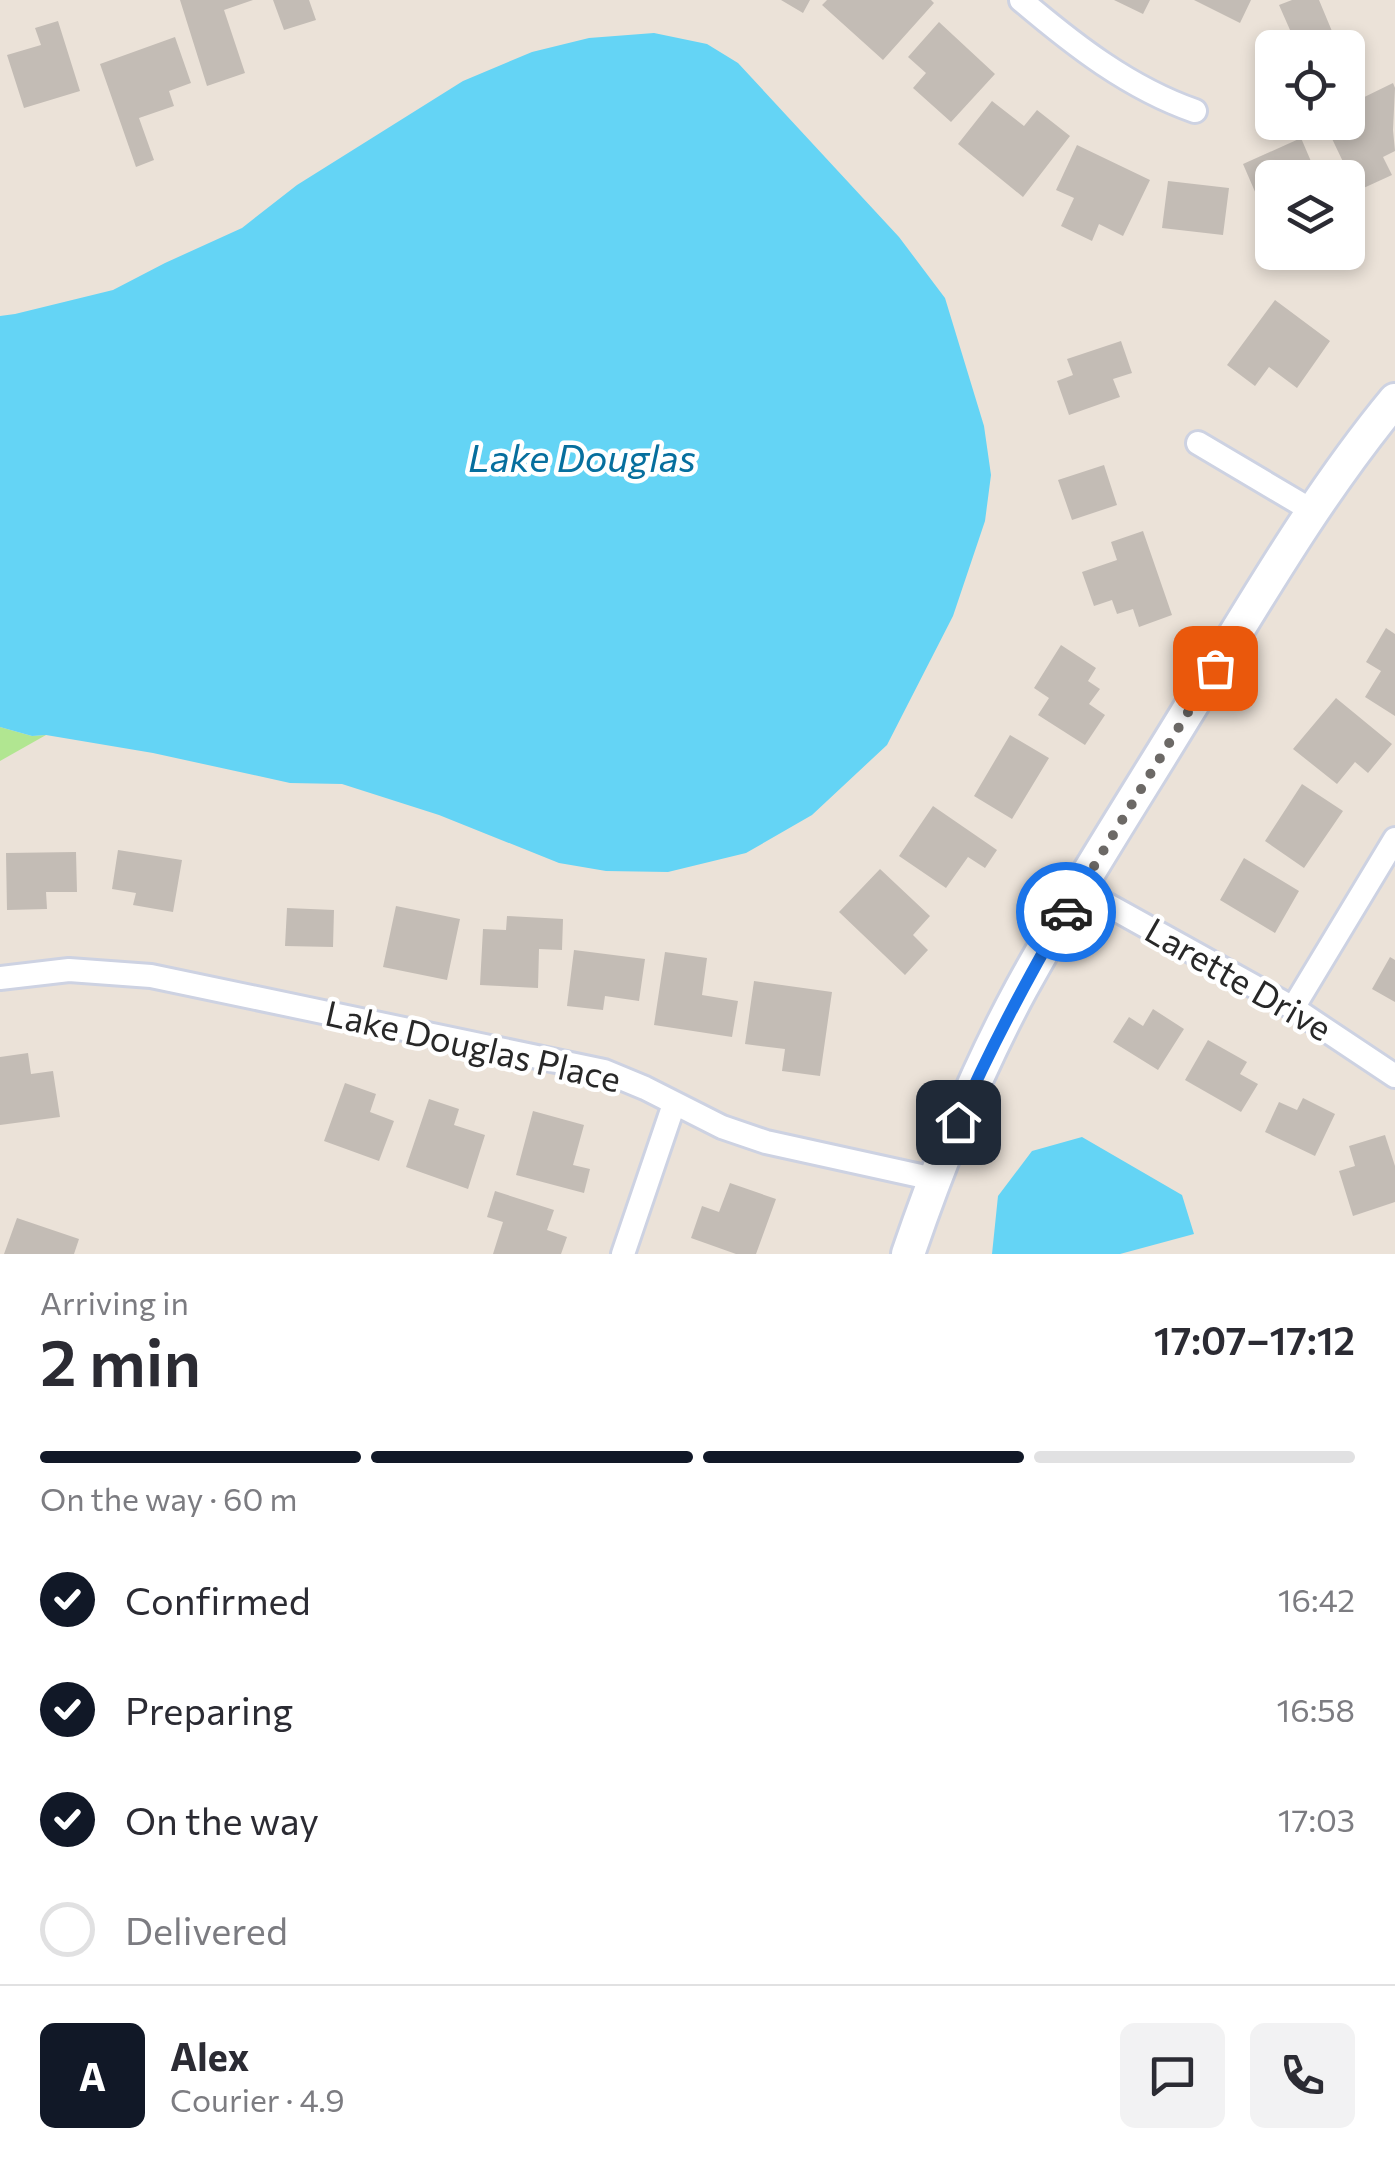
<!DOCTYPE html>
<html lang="en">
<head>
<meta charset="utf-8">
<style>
  :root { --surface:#fff; --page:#f2f2f3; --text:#2b2b33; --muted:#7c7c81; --line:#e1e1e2; --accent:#111827 }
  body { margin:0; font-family:Commissioner,sans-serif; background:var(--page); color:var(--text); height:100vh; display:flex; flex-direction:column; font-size:38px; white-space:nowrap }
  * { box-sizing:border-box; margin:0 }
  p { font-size:32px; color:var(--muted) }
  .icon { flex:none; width:55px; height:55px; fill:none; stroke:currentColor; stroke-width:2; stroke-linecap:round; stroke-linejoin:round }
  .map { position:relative; height:1254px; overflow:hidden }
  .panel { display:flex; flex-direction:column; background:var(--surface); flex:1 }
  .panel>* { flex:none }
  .tools { position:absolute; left:1255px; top:30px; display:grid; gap:20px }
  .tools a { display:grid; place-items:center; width:110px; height:110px; border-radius:15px; background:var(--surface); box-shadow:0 5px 15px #0003; font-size:50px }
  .pin { position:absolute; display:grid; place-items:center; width:85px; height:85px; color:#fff; margin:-42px; border-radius:20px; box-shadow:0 5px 15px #0006 }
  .courier { position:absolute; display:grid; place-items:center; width:100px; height:100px; margin:-50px; border:8px solid #1a73e8; border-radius:50%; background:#fff; color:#222; box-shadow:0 2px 12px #0007 }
  .head em { font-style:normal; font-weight:600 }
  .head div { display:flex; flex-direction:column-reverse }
  .head { display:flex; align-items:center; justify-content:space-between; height:170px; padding:0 40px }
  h1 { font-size:65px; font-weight:600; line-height:75px }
  .bar { display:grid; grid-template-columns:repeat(4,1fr); gap:15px 10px; align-content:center; height:120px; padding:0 40px }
  .bar i { height:12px; border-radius:8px; background:var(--line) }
  .bar .selected { background:var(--accent) }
  .bar p { grid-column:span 4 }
  .line { display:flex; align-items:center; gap:25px; padding:0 40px; border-top:2px solid var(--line) }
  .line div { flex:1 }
  .round { display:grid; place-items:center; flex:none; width:105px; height:105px; border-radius:15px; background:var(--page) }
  ol { padding:0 40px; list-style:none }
  li { display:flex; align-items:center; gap:30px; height:110px }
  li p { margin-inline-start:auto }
  li .icon { padding:10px; border-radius:50%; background:var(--accent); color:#fff; stroke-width:4 }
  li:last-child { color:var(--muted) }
  li i { width:55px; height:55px; border:5px solid var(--line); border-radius:50% }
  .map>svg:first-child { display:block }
  .green { fill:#b1e691 }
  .water { fill:#64d4f5 }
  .building { fill:#c3bcb5 }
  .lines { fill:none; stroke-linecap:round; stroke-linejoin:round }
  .street-casing { stroke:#cdd2e2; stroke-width:28 }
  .secondary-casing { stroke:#cdd2e2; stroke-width:38 }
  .street { stroke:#fff; stroke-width:22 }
  .secondary { stroke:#fff; stroke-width:32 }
  .done { stroke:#6c6966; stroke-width:10; stroke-dasharray:0 18 }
  .route { stroke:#1a73e8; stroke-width:12 }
  .labels { text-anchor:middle; stroke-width:9; stroke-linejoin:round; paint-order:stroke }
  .street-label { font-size:35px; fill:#282828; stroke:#fff }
  .water-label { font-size:38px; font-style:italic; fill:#066f9e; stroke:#fff }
</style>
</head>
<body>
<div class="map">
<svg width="1395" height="1254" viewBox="0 0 1395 1254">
  <rect width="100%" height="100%" fill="#ebe2d8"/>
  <path class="green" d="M0,727l32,9 14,-1 -46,26z"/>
  <path class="water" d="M654,33l53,11 31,19 161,174 46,61 39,128 7,49 -6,46 -32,95 -66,129 -75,70 -66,38 -78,19 -62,-1 -47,-8 -120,-48 -97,-31 -52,-1 -137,-30 -107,-18 -14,1 -32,-9v-411l15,-2 98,-24 52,-27 77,-35 55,-43 166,-104 69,-29 57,-14z
    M1082,1137l100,58 12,39 -74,20h-128l6,-58 34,-45z"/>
  <path class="building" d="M180,0h73l-29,10 21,63 -38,13z
    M273,0h36l7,20 -32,10z
    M781,0h29l-7,13z
    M827,0h104l3,3 -51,57 -61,-55z
    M1114,0h36l-7,14z
    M1194,0h57l-11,23z
    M1292,0h27l20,48h-68l-3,-9 22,-9 -11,-25z
    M58,21l22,70 -56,17 -17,-53 34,-10 -6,-17z
    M939,22l56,52 -44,48 -38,-34 13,-15 -18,-16z
    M175,37l16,46 -22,8 5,15 -35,12 15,42 -18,7 -36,-103z
    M1393,83l2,5 -2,42 2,21 -12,6 9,18 -35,16 -33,-69h24v-17z
    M992,101l32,25 13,-16 33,26 -47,61 -65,-53z
    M1301,138l15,35 -10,5h-34v53l-29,-67z
    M1077,145l73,35 -27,56 -24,-12 -7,17 -31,-15 13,-28 -18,-8z
    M1168,181l61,7 -6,47 -61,-7z
    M1275,300l55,41 -33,47 -28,-21 -14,19 -28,-21z
    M1121,341l11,32 -19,6 7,18 -51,18 -12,-34 16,-6 -6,-16z
    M1104,465l13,40 -45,15 -14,-40z
    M1143,531l29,84 -33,12 -6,-18 -16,5 -5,-14 -18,6 -12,-34 35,-12 -6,-18z
    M1386,628l9,6v82l-30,-19 16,-26 -15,-9z
    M1061,645l35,23 -8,13 12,8 -11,15 16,11 -20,30 -47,-30 11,-17 -15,-10z
    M1336,698l56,46 -24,29 -13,-11 -18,22 -44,-35z
    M1010,735l39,23 -37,61 -38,-23z
    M1302,784l41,27 -39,57 -39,-27z
    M933,806l64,44 -12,18 -17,-11 -22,31 -47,-32z
    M118,850l64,10 -9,52 -40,-7 3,-12 -24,-4z
    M76,852l1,40h-31l1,17 -40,1 -1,-57z
    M1244,858l55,33 -24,42 -55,-33z
    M880,869l50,47 -17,19 15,15 -23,25 -66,-63z
    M396,906l64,13 -13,61 -64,-13z
    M287,908l47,2 -1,37 -48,-1z
    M507,916l56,3 -1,31 -23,-1 -1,39 -58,-3 3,-56 23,1z
    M574,950l71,9 -6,42 -34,-5 -2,14 -36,-4z
    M665,952l42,6 -5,37 36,6 -6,36 -78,-12z
    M1390,957l5,3v42l-23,-13z
    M754,981l78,11 -12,84 -38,-5 3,-22 -40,-5z
    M1153,1009l31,20 -26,41 -45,-28 16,-25 14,9z
    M1208,1040l39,22 -7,12 18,10 -17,28 -56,-32z
    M28,1053l3,21 22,-3 7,46 -60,8v-68z
    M345,1083l31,11 -6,18 24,9 -15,40 -55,-20z
    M1303,1098l32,16 -20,42 -50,-24 14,-30 18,8z
    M429,1099l30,10 -5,16 31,10 -17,54 -62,-22z
    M533,1111l51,14 -11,40 17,4 -6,24 -68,-18z
    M1385,1135l10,31v36l-42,14 -14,-45 16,-5 -6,-20z
    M730,1183l46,16 -20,55h-20l-45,-16 11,-32 17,6z
    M495,1191l59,19 -7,20 20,7 -6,17h-68l10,-32 -16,-5z
    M17,1218l62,21 -5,15h-70z"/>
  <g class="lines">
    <g class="street-casing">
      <path id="street" d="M1021,0c53,45 108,88 174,111
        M1198,443l113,67
        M1079,889l214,119 102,68
        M0,978l69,-8 82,6 453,95 41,17 77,39 44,15 168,37
        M1293,1008l102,-169
        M623,1254l51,-150"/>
    </g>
    <g class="secondary-casing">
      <path id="secondary" d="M908,1254c31,-91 67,-180 113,-265 51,-93 109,-183 164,-273 67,-108 129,-218 210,-316"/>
    </g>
    <use href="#street" class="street"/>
    <use href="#secondary" class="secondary"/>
  </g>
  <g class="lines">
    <path class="done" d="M1066,912l149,-244"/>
    <path class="route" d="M958,1122c31,-72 68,-141 108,-210"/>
  </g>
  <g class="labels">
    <g class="street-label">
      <text transform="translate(1238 980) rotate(30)" y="12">Larette Drive</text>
      <text transform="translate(473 1047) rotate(13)" y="12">Lake Douglas Place</text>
    </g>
    <g class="water-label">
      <text x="582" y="472">Lake Douglas</text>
    </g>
  </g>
</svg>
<div class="tools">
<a><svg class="icon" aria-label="locate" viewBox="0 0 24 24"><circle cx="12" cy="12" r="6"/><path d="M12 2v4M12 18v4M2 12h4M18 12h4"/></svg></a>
<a><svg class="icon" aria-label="layers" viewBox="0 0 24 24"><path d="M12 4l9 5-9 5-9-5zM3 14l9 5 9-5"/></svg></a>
</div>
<div class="pin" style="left:1215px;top:668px;background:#ea580c"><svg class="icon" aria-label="bag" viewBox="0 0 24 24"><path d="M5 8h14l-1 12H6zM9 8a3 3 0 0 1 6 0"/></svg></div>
<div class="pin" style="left:958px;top:1122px;background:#1f2937"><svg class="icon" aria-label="home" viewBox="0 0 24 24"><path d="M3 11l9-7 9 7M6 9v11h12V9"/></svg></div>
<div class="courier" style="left:1066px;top:912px"><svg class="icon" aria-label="car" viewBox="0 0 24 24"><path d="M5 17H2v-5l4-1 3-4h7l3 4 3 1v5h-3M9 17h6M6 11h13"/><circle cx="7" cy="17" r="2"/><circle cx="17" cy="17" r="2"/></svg></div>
</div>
<section class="panel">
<div class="head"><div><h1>2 min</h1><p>Arriving in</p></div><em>17:07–17:12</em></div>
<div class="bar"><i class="selected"></i><i class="selected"></i><i class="selected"></i><i></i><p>On the way · 60 m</p></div>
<ol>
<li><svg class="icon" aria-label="check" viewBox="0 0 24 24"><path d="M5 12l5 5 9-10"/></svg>Confirmed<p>16:42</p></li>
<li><svg class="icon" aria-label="check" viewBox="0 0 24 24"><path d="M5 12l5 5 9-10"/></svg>Preparing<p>16:58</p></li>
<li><svg class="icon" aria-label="check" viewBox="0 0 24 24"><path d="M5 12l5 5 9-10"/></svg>On the way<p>17:03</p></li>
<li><i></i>Delivered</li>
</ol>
<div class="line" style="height:180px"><b class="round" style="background:var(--accent);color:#fff">A</b><div><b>Alex</b><p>Courier · 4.9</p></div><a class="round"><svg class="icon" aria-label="chat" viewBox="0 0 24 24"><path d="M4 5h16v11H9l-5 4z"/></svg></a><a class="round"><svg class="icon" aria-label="phone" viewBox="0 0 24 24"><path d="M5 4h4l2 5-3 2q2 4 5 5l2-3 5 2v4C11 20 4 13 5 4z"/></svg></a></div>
</section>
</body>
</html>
